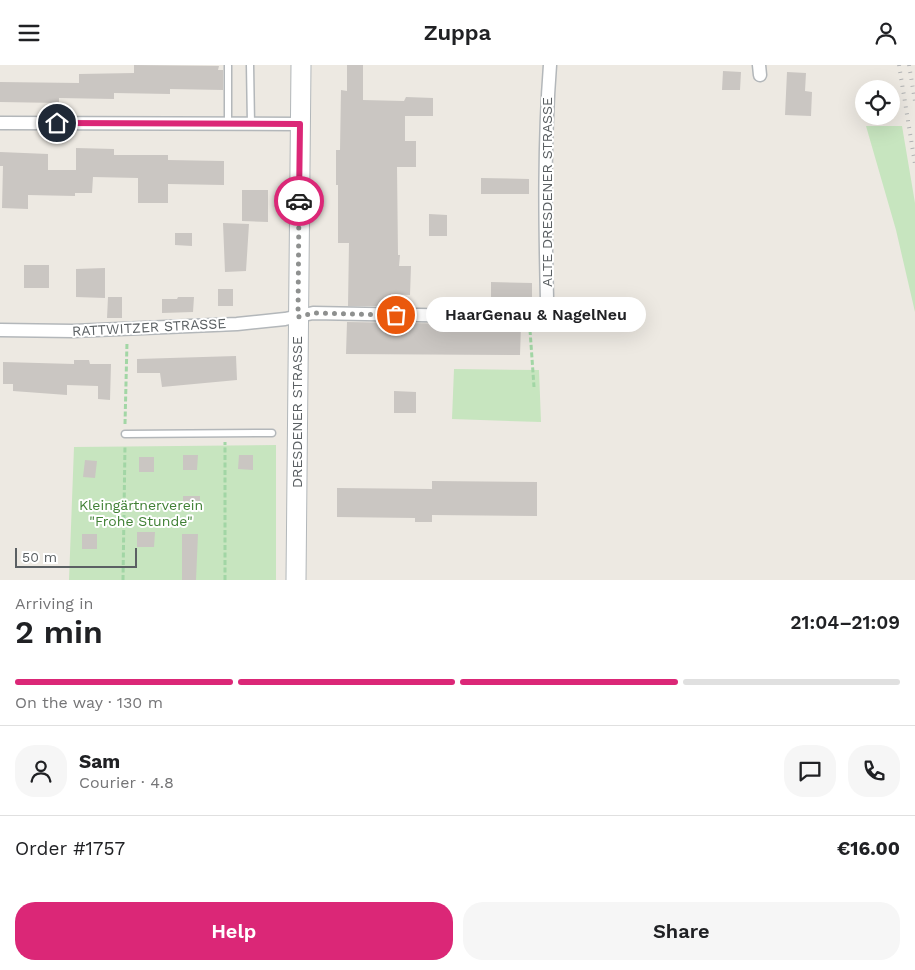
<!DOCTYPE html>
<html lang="en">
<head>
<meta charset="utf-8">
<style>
  :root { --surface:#fff; --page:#f6f6f6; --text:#202124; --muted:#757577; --line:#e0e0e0; --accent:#db2777 }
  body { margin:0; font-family:"Work Sans",sans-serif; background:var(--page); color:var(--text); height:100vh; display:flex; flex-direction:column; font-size:19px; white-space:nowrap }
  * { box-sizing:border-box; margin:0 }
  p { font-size:16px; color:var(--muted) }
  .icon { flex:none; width:28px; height:28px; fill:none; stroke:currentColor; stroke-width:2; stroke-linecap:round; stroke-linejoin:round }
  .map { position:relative; height:515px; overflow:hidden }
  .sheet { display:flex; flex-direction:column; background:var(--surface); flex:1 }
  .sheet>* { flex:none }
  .controls { position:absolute; left:855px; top:15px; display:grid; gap:10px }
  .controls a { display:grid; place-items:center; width:45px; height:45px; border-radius:50%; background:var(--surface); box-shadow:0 5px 20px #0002; font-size:25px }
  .scale { position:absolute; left:15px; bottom:12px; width:122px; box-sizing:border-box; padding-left:5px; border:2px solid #5b6063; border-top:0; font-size:14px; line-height:18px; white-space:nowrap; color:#5b6063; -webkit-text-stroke:4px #fff; paint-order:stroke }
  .pin { position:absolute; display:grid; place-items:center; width:42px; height:42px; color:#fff; margin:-21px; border:2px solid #fff; border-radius:50%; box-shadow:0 1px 5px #0007 }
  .courier { position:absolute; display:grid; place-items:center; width:50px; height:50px; margin:-25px; border:4px solid #db2777; border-radius:50%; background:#fff; color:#222; box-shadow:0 1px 6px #0007 }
  .bubble { position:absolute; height:35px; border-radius:18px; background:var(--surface); box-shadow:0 5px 20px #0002; font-size:16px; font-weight:600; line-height:35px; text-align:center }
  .summary em { font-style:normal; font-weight:600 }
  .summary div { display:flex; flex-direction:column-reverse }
  .summary { display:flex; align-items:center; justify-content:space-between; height:85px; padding:0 15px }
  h1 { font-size:32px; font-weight:600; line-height:38px }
  .bar { display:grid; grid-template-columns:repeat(4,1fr); gap:8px 5px; align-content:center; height:60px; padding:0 15px }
  .bar i { height:6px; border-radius:4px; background:var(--line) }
  .bar .active { background:var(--accent) }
  .bar p { grid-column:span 4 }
  .line { display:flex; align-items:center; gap:12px; padding:0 15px; border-top:1px solid var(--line) }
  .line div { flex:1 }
  .round { display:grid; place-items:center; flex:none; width:52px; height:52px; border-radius:20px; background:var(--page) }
  .button { display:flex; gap:10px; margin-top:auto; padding:10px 15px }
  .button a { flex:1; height:58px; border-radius:20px; background:var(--accent); color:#fff; font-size:20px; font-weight:600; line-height:58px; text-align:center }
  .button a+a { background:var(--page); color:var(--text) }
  header { display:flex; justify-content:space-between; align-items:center; height:65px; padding:0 15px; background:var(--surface); font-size:22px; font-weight:600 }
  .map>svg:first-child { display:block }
  .green { fill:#c7e5bf }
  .building { fill:#cac6c2 }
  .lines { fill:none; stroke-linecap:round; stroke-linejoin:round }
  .lane-casing { stroke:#b3b7ba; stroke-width:9 }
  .street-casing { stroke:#b3b7ba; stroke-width:15 }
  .secondary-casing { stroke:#b2b7ba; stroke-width:21 }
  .path { stroke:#a2d6a5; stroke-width:3; stroke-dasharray:5 2.5; stroke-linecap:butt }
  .lane { stroke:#fff; stroke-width:6 }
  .street { stroke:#fff; stroke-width:12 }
  .secondary { stroke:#fff; stroke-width:19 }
  .rail { stroke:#b1b2b3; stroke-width:4; stroke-dasharray:1 6; stroke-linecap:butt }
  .done { stroke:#8e908f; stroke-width:5; stroke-dasharray:0 9 }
  .route { stroke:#db2777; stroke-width:6 }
  .labels { text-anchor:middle; stroke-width:4; stroke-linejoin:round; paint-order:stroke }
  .street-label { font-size:14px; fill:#5b6063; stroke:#fff }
  .park-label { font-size:14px; fill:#408035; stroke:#fff }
</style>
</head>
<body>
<header><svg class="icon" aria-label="menu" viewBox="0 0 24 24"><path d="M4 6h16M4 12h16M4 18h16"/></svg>Zuppa<svg class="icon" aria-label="person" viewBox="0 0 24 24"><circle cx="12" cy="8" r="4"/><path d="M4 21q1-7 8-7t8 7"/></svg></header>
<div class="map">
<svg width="915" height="515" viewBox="0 0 915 515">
  <rect width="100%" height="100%" fill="#ede9e2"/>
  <path class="green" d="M866,61h36l13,77v109l-19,-82z
    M454,304l85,1 2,52 -89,-3z
    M276,380v135h-207l5,-133z"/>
  <path class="building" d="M134,0l85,1 -1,4h5v20l-53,-1v5l-56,-1v6l-55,-1v5l-59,-1v-20l79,1v-9l55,-1z
    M347,0h16v35l41,1 2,-4 27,1v18h-28v25h11v26h-19l1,88h2l-1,11h12l-1,29 -19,-1 -1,12h-42l1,-63h-11v-58h-2v-35h4l1,-60 6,1z
    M723,6l18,1 -1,18h-18z
    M787,7l19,1 -1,18 7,1 -1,24 -26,-1z
    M76,83l38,1v6h54v5l56,1v24l-56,-1v19h-30v-25l-45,-1 -1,16h-17v3l-47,-1v14l-26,-1 1,-42h-3v-14l48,2v16h28z
    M481,113l48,1v15h-48z
    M242,125h26v32l-26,-1z
    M429,149l18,1v21h-18z
    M223,158l26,1 -3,47 -21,1z
    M175,168h17v13l-17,-1z
    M24,200h25v23h-25z
    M105,203v30l-29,-1v-28z
    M491,217l41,1v16h-11v10l-30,-1z
    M218,224h15v17h-15z
    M108,232h14v21h-15z
    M178,232h16l-1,15 -31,1v-14h15z
    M347,257l174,3 -1,30 -174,-1z
    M236,291l1,24 -75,7 -2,-14h-23v-14z
    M74,295h15l1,4h21l-1,36 -12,-1v-13l-31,-1v10l-54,-4v-7h-10v-22l71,2z
    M394,326l22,1v21h-22z
    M183,390h15l-1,15h-14z
    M239,390h14v15l-15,-1z
    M139,392h15v15h-15z
    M85,395l12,1 -2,17 -12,-1z
    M432,416l105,1v34l-105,-1v7h-17v-4l-78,-1v-29l95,1z
    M183,431h17v13h-17z
    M137,467h18l-1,15h-17z
    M82,469h15v15h-15z
    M182,469h16l-2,46h-14z"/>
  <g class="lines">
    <g class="lane-casing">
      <path id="lane" d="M250,0l1,59
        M228,58v-57
        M125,369l147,-1"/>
    </g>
    <g class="street-casing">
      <path id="street" d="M759,0l1,10
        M0,58l300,1
        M0,265l73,1 164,-7 48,-5 28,-6 217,4c10,-3 14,-7 17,-18 -2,-78 -3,-156 3,-234"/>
    </g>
    <g class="secondary-casing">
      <path id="secondary" d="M296,515l5,-515"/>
    </g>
    <path class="path" d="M530,265l4,57
      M125,359l2,-82
      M123,515l2,-135
      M225,515v-138"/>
    <use href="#lane" class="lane"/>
    <use href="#street" class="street"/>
    <use href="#secondary" class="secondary"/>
    <path class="rail" d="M899,0l16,99
      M909,0l6,36"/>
  </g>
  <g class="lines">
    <path class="done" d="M299,136l-1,116 15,-4 83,2"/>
    <path class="route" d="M57,58l243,1 -1,77"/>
  </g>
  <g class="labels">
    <g class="street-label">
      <text transform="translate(547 127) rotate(-90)" y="5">ALTE DRESDENER STRASSE</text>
      <text transform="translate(149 262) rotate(-3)" y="5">RATTWITZER STRASSE</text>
      <text transform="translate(297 347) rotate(-90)" y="5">DRESDENER STRASSE</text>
    </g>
    <g class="park-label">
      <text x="141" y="445">Kleingärtnerverein<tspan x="141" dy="16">"Frohe Stunde"</tspan></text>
    </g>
  </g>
</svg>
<div class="controls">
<a><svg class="icon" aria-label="locate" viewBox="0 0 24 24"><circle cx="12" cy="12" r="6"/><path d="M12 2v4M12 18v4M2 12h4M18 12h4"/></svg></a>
</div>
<div class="scale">50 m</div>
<div class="pin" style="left:396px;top:250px;background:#ea580c"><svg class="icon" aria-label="bag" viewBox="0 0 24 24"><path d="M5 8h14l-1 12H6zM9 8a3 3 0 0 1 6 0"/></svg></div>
<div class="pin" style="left:57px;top:58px;background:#1f2937"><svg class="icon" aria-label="home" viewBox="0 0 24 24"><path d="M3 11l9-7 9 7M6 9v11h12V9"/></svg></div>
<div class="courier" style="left:299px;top:136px"><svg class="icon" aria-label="car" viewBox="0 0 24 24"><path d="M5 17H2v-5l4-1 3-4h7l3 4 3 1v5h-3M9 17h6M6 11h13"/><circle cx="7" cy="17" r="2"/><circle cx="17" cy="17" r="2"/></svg></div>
<div class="bubble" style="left:426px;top:232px;width:220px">HaarGenau &amp; NagelNeu</div>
</div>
<section class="sheet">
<div class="summary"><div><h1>2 min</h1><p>Arriving in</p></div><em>21:04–21:09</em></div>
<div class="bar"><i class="active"></i><i class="active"></i><i class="active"></i><i></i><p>On the way · 130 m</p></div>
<div class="line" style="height:90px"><a class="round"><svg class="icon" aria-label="person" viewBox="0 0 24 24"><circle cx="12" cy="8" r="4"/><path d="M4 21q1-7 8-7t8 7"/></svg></a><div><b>Sam</b><p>Courier · 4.8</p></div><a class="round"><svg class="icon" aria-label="chat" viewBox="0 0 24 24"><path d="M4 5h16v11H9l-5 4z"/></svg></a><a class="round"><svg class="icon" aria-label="phone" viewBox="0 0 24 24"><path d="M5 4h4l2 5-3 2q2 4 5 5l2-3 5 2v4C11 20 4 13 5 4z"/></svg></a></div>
<div class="line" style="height:65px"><div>Order #1757</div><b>€16.00</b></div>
<div class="button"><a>Help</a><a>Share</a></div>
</section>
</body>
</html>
